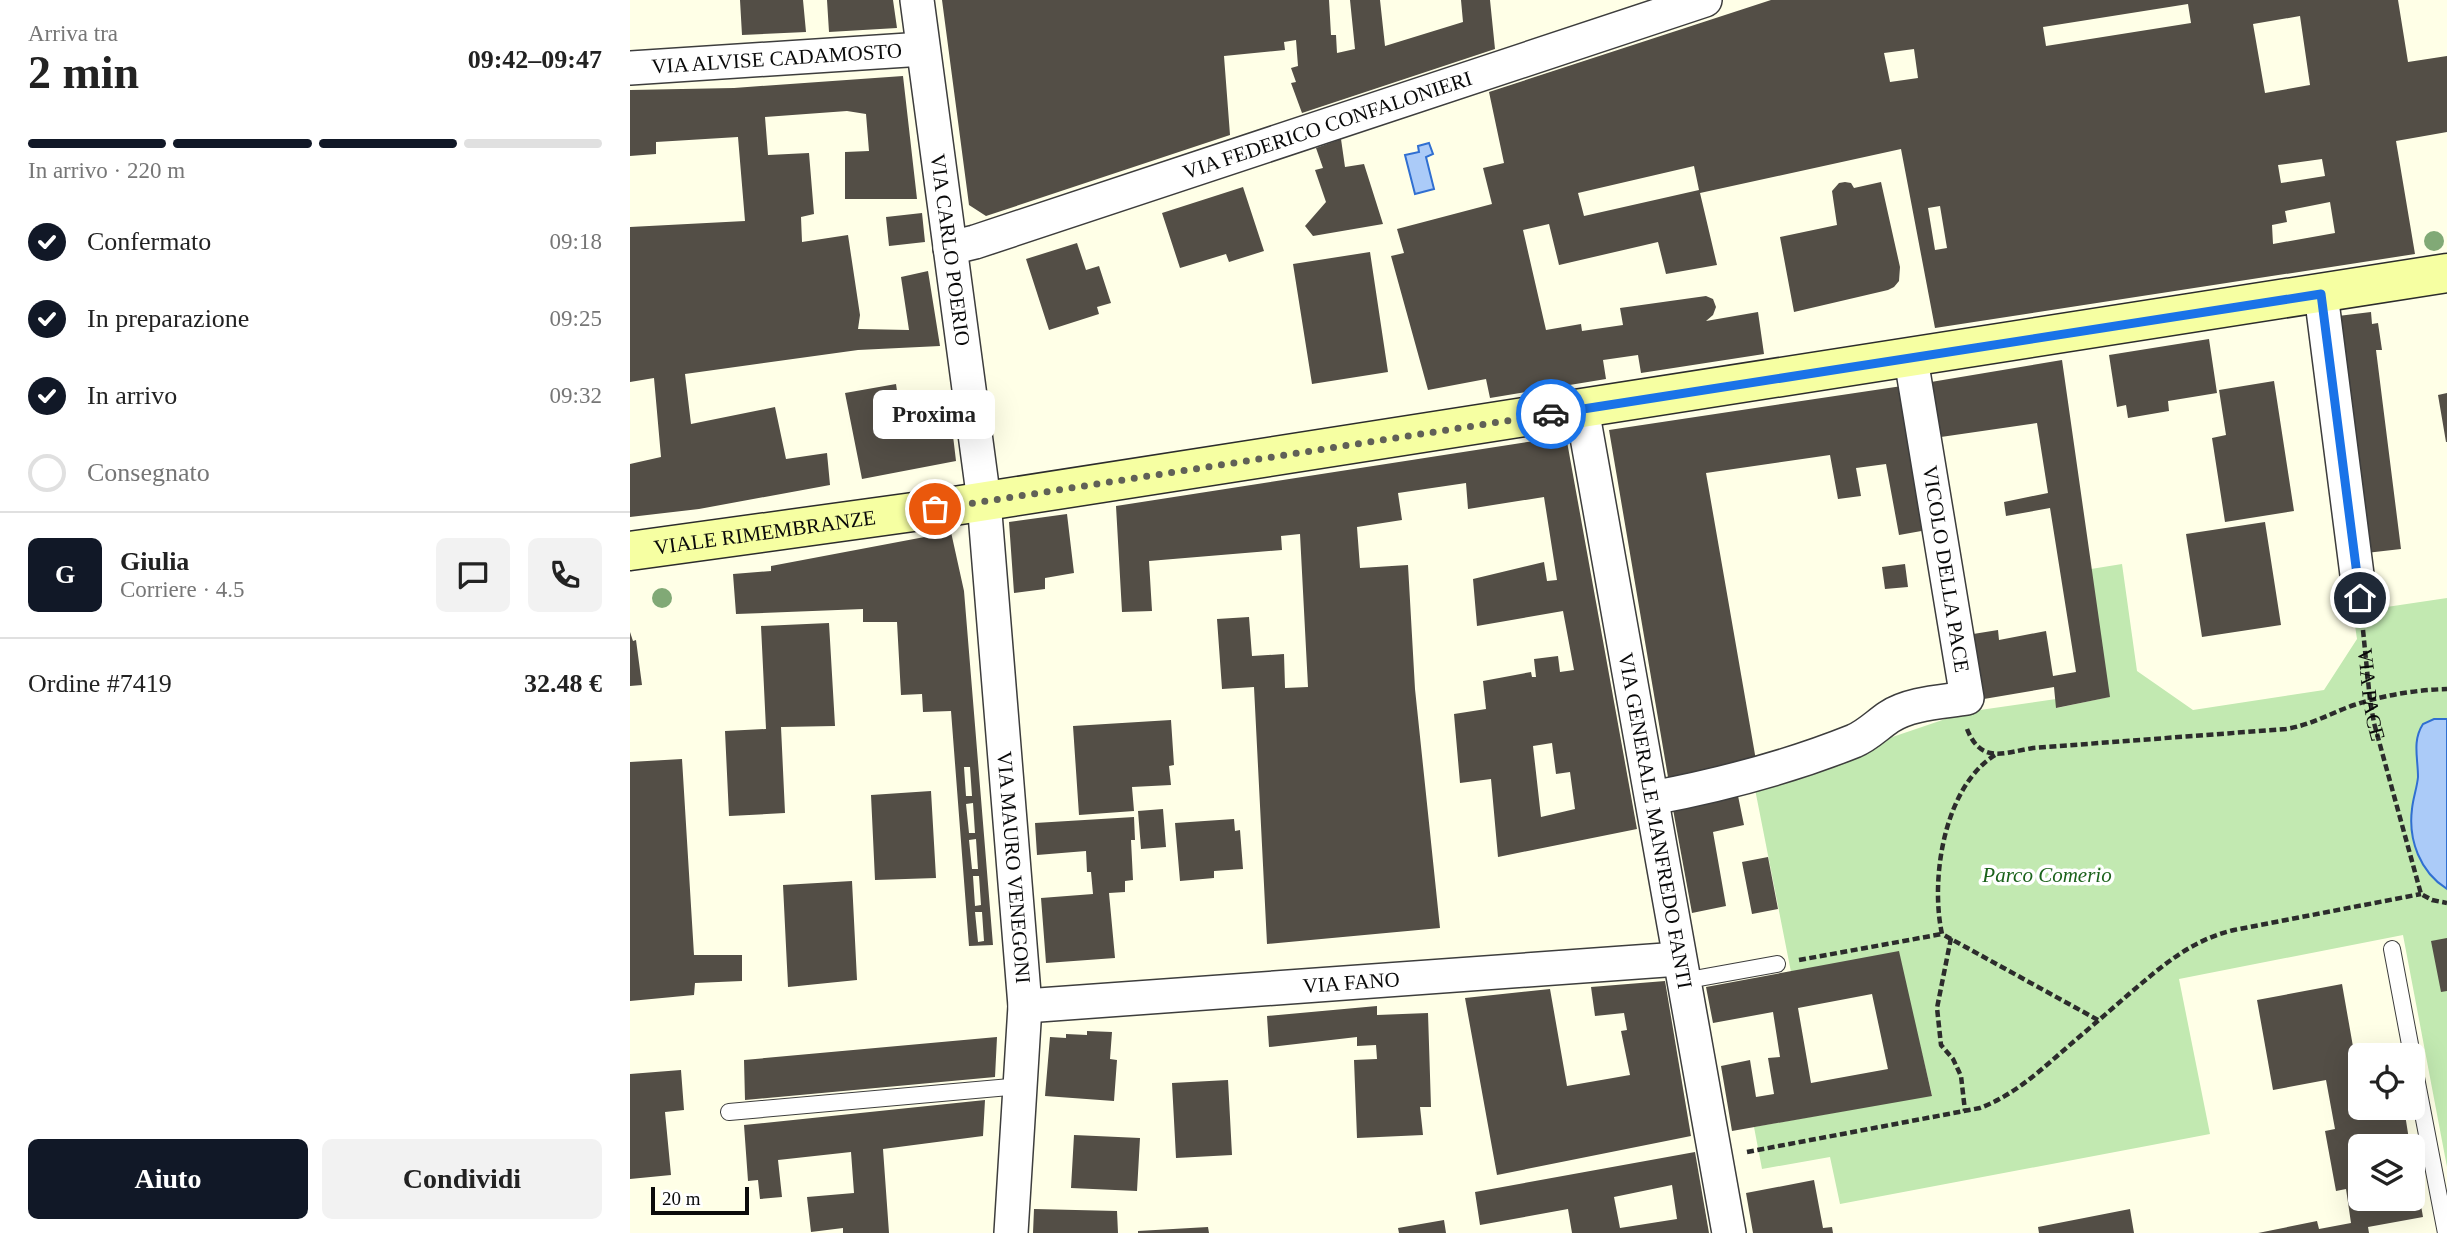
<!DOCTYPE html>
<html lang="it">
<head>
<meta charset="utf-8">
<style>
  :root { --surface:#fff; --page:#f2f2f2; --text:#222; --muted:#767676; --line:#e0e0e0; --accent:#111827 }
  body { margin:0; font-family:Georgia,serif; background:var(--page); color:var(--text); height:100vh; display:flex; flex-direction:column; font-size:26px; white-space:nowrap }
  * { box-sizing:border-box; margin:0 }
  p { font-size:23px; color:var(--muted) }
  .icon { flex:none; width:38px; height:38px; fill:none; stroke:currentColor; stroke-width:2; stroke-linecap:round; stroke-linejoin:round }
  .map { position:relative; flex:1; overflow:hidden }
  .panel { display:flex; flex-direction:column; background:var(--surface); width:630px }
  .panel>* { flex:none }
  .tools { position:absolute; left:1718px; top:1043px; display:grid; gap:14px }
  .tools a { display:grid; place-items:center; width:77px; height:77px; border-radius:10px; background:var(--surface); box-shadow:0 7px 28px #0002; font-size:35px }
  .scale { position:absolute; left:21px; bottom:18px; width:98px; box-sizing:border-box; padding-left:7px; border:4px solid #0a0a0a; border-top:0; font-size:19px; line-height:24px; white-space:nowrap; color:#0a0a0a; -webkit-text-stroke:5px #fff; paint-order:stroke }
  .pin { position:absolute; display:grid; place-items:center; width:60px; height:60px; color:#fff; margin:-30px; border:4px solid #fff; border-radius:50%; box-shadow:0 2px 7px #0007 }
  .courier { position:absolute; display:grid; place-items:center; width:70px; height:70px; margin:-35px; border:5px solid #1a73e8; border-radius:50%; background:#fff; color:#222; box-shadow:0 2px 9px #0007 }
  .bubble { position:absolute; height:49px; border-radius:10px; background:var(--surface); box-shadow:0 7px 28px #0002; font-size:23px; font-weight:600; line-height:49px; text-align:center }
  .head em { font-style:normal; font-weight:600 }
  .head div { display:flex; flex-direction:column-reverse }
  .head { display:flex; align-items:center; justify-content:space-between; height:119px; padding:0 28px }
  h1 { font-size:46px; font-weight:600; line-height:52px }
  .bar { display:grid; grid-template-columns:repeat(4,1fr); gap:10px 7px; align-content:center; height:84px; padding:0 28px }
  .bar i { height:9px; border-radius:5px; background:var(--line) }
  .bar .current { background:var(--accent) }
  .bar p { grid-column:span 4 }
  .line { display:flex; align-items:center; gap:18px; padding:0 28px; border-top:2px solid var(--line) }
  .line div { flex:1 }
  .round { display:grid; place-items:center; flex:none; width:74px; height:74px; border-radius:10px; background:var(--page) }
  ol { padding:0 28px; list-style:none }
  li { display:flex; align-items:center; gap:21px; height:77px }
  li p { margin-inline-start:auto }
  li .icon { padding:7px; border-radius:50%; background:var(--accent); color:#fff; stroke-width:4 }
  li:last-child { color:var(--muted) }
  li i { width:38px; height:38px; border:4px solid var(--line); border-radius:50% }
  .button { display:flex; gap:14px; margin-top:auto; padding:14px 28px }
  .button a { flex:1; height:80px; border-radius:10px; background:var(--accent); color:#fff; font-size:28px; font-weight:600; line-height:80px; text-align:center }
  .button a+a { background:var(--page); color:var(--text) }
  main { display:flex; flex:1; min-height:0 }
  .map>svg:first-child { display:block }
  .green { fill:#c2e9b1 }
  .water { fill:#abcbf8; stroke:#306fd1; stroke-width:2 }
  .building { fill:#534e46; fill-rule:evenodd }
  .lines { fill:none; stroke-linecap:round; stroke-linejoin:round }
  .lane-casing { stroke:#3d3d3d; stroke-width:18 }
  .street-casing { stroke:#3d3d3d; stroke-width:36 }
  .secondary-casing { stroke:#2c2c2c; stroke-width:41 }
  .path { stroke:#2c2c2c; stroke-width:4.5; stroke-dasharray:7 3.5; stroke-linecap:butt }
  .lane { stroke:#fff; stroke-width:16 }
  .street { stroke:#fff; stroke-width:33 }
  .secondary { stroke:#f6ffa2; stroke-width:38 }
  .tree { fill:#81a976 }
  .done { stroke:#606057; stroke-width:7; stroke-dasharray:0 12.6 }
  .route { stroke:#1a73e8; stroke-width:9 }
  .labels { text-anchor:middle; stroke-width:7; stroke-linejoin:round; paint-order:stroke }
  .street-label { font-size:21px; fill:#0a0a0a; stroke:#fff }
  .park-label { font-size:21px; font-style:italic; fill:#1a621a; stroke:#fff }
</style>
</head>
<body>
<main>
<section class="panel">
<div class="head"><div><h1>2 min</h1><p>Arriva tra</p></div><em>09:42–09:47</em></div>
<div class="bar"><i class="current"></i><i class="current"></i><i class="current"></i><i></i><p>In arrivo · 220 m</p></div>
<ol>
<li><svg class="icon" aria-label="check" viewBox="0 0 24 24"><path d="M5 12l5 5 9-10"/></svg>Confermato<p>09:18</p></li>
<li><svg class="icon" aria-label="check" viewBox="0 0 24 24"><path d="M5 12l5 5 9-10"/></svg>In preparazione<p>09:25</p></li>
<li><svg class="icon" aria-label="check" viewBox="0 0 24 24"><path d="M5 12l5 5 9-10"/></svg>In arrivo<p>09:32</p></li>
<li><i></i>Consegnato</li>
</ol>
<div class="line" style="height:126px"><b class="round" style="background:var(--accent);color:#fff">G</b><div><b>Giulia</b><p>Corriere · 4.5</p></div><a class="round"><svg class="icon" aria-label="chat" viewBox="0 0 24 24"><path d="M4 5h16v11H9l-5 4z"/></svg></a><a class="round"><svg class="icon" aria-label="phone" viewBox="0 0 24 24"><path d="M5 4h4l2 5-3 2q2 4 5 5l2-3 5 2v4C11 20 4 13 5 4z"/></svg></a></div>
<div class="line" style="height:91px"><div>Ordine #7419</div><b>32.48 €</b></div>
<div class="button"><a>Aiuto</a><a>Condividi</a></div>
</section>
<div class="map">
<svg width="1817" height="1233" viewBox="0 0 1817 1233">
  <rect width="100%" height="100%" fill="#ffffe7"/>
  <path class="green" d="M1492,564l15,107 56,39 131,-20 33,-51 -4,-27 94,-14v569l-44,-232 -224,44 31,155 -370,70 -10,-47 -68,12 -8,-42 178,-32 -22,-91 -119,-32 -37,-188 212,-72 90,-13 1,9 52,-11 -18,-128z"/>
  <path class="water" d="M799,143l4,11 -7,3 8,32 -19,5 -10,-39 14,-3 -1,-6z
    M1804,719h13v170c-27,-17 -39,-49 -35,-80 1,-11 5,-21 6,-32 0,-19 -6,-36 5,-53z"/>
  <path class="building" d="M110,0h63l3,32 -64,3z
    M197,0h66l4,28 -68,4z
    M312,0h387l2,35h5l1,18 18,-4 -5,-49h30l5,46 78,-24 -2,-22h29l5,49 -193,64 -11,-30 5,-1 -5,-14 7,-2 -2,-26 -12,2 1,8 -61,6 6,79 -244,81 -17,-11z
    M1141,0h627l10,62 39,-6v76l-51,9 19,113 -480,74 -34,-179 -201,44 17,72 -51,9 -8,-32 -99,23 -10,-41 -26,6 23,100 35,-6 1,7 41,-6 -3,-17 86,-12 7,3 3,8 -3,8 -7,6 52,-9 6,42 -123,19 -3,-18 -35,5 3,19 -116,19 -4,-19 -58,11 -37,-134 13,-3 -7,-24 95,-25 -9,-36 21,-5 -15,-71zM1558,4l3,19 -145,23 -3,-19zM1670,16l10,69 -45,8 -12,-69zM1284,49l4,29 -28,4 -6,-29zM1692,159l3,17 -44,7 -3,-18zM1064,166l5,24 -115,26 -6,-23zM1700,202l5,31 -62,11 -1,-19 15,-3 -2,-11zM1310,206l7,42 -12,2 -7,-42z
    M273,76l14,123h-72v-47l24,-1 -3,-37 -19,-3 -82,6 3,38 41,-2 5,61 -13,3 1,25 46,-7 12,80 -2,14 51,1 -8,-53 27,-6 12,75 -82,4 -173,24 6,50 84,-17 11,52 41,-6 3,32 -131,24 -69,8v-53l31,-7 -7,-79 -24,4v-155l115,-6 -7,-84 -82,5v12l-26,2v-66l104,-2z
    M711,139l4,28 19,-3 19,60 -70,12 -8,-10 21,-24 -11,-32 8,-2 -7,-20z
    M1215,182l6,1 3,5 27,-6 19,85 -1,14 -5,6 -6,3 -94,22 -14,-75 57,-12 -5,-34 7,-8z
    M613,187l21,64 -35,11 -3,-8 -46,14 -18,-55z
    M292,213l3,29 -36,4 -3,-29z
    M447,243l9,27 13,-4 12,37 -14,4 2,7 -50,16 -23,-71z
    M740,252l18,120 -76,12 -19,-120z
    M1741,312l1,12 6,-1 4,27h-6l25,199 -35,4 -28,-237z
    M1579,339l8,54 -49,8 1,10 -41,7 -2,-13 -9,2 -8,-52z
    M1432,360l48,337 -54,11 -2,-21 -76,13 -11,-65 31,-5 1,10 47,-9 7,45 23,-4 -26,-164 -44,8 -2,-14 44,-9 -11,-70 -103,15 -9,-55z
    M1644,381l20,130 -69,11 -13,-84 14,-3 -7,-45z
    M266,384l4,27 49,-9 7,59 -94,18 -17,-86z
    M1272,386l25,144 -28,5 -13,-71 -30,4 5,28 -23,3 -8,-44 -124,18 51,293 -88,17 -60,-353z
    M1817,393v49h-1l-8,-47z
    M936,436l71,393 -139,28 -7,-78 -31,4 -6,-69 32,-5 -3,-28 48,-9 1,5h4l-2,-18 24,-3 2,16 14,-2 -11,-59 -86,15 -4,-47 71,-17 3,19 10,-1 -13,-83 -76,12 -2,-26 -68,10 4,27 -45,7 3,41 48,-3 7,124 25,239 -173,16 -13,-257 -32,2 -5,-70 32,-2 3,39 32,-2 1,34 23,-1 -8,-153 -19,2 1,14 -133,11 3,50 -30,1 -6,-106zM922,743l4,31 14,-2 5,37 -34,8 -8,-71z
    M437,514l7,59 -29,5v11l-31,4 -5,-71z
    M1635,522l16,103 -79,12 -16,-103z
    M321,532l13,59 29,354 -24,1 -18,-235 -28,1 -1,-18 -21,1 -4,-73h-34v-13l-127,5 -3,-40 38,-3v-5zM334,767h6l2,29h-6zM343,803l2,30h-6l-3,-29zM346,839l2,30h-6l-3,-29zM343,876h6l2,29 -6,1zM345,912h7l2,29 -6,1z
    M1275,564l3,23 -23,2 -3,-22z
    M199,623l6,103 -54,1 4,86 -56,3 -4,-85 41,-2 -5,-103z
    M0,632l3,9 3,-1 6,45 -12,1z
    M541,720l3,45 -5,1 2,19 -39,2 2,24 -55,4 -6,-89z
    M52,759l12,196h48v26l-47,2 -1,12 -64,6v-239z
    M301,791l5,87 -61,2 -4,-85z
    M1107,791l7,34 -31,7 13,74 -34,7 -20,-109z
    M533,809l3,38 -25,2 -3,-38z
    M504,817l1,23h-4l2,40 -8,1v11l-16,1 6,65 -69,5 -5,-65 52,-4 -2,-22h-4l-1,-21 -49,4 -2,-32z
    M604,819l1,12 5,-1 3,39 -29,2v7l-34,3 -5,-58z
    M1138,857l10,52 -26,5 -10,-52z
    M222,881l5,99 -69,7 -5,-102z
    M1817,938v53l-6,1 -10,-51z
    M1269,951l33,145 -200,35 -11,-65 29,-6 6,37 18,-3 -6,-36 12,-1 -7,-45 -60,11 -7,-36zM1242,994l16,75 -77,14 -13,-75z
    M1035,981l26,155 -194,39 -32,-177 85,-9 17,97 63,-11 -9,-44 6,-1 -3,-17 -29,3 -4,-29z
    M1712,984l16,91 3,-1v34h43l6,38h-49v53h52l2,-28 8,46 -55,10 1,6h-111l59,-12 2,8 32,-6 -5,-34 -10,2 -11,-60 10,-2 -9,-49 -53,10 -16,-90z
    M747,1006v9l51,-2 3,94h-11l3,28 -66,3 -3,-78 23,-1 -1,-14 -19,1v-9l-88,10 -2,-31z
    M457,1031l25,1 -2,27 7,1 -3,41 -69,-5 5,-59 16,1v-4l21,1z
    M367,1037l-2,40 -250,23 -1,-40z
    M51,1070l3,40 -19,2 6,63 -41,4v-105z
    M598,1080l4,75 -56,3 -4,-75z
    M355,1100l-2,36 -100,13 6,84h-46v-5l-32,4 -4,-35 47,-4 -3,-41 -73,8 4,37 -22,2 -2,-19 -10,1 -4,-56z
    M444,1135l66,3 -3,53 -66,-3z
    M1065,1152l14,81h-137l-4,-24 -88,16 -5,-33zM1042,1185l5,34 -57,9 -6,-31z
    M1184,1180l9,48 9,-1 1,6h-80l-7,-40z
    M404,1209l83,2 1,22h-85z
    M1500,1209l4,24h-95l-1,-6z
    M814,1220l2,13h-47l-1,-5z
    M578,1227l1,6h-71v-2z"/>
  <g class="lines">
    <g class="lane-casing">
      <path id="lane" d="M1762,949l20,106
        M1053,981l94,-17
        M1783,1062l33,171
        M99,1112l292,-26"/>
    </g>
    <g class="street-casing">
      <g id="street">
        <path id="s2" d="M287,0l67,501 41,505 -14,227"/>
        <path id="s3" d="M0,68l293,-19"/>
        <path id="s4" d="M320,248l25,-6 730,-242"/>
        <path d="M1691,294l39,304"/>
        <path id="s5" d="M952,409l147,824"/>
        <path d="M1022,798c69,-13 137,-31 202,-57 14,-6 23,-16 35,-24 21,-14 54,-15 78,-19l-56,-339"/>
        <path id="s6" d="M395,1006l654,-47"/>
      </g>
    </g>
    <g class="secondary-casing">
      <g id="secondary">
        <path id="s7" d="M0,551l305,-42 1512,-236"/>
      </g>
    </g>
    <g class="path">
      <path id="s1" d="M1733,630l7,70 4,23 47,171 11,6 15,3"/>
      <path d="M1337,729c14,35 36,24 66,19l253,-19c25,-4 45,-16 68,-24 30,-10 61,-15 93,-16"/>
      <path d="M1365,755c-51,32 -65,124 -53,179l156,86"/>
      <path d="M1321,938l-14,70 4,37 12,14 8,17 4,35"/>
      <path d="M1169,960l143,-26"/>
      <path d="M1117,1152l233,-44c29,-11 52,-30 76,-51 24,-21 49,-42 73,-63 33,-28 62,-54 105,-64l187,-36"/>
    </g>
    <use href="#lane" class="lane"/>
    <use href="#street" class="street"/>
    <use href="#secondary" class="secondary"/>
  </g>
  <g class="tree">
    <circle cx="1804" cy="241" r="10"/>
    <circle cx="32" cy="598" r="10"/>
  </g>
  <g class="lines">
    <path class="done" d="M305,509l616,-95"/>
    <path class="route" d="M921,414l770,-120 39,304"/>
  </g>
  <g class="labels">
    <g class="street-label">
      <text dy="7" stroke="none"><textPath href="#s3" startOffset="147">VIA ALVISE CADAMOSTO</textPath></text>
      <text dy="7" stroke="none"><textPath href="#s4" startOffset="397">VIA FEDERICO CONFALONIERI</textPath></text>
      <text dy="7" stroke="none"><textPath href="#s2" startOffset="252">VIA CARLO POERIO</textPath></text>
      <text dy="7" stroke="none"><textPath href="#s7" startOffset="136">VIALE RIMEMBRANZE</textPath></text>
      <text transform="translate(1316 569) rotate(81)" y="7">VICOLO DELLA PACE</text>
      <text dy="7" stroke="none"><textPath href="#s1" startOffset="65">VIA PACE</textPath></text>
      <text dy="7" stroke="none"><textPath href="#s5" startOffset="418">VIA GENERALE MANFREDO FANTI</textPath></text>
      <text dy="7" stroke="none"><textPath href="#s2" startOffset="873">VIA MAURO VENEGONI</textPath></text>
      <text dy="7" stroke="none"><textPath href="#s6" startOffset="327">VIA FANO</textPath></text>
    </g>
    <g class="park-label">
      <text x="1417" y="882">Parco Comerio</text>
    </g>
  </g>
</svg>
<div class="tools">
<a><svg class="icon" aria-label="locate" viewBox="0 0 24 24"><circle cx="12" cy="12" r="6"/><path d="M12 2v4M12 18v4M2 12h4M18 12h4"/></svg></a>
<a><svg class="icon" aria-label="layers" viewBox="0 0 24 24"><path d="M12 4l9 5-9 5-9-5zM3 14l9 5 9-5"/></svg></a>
</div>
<div class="scale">20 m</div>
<div class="pin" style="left:305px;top:509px;background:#ea580c"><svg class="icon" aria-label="bag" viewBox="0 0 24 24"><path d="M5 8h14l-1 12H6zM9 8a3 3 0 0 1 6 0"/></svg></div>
<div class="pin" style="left:1730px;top:598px;background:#1f2937"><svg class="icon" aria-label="home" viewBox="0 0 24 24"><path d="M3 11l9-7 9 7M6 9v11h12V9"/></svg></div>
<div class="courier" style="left:921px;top:414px"><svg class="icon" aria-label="car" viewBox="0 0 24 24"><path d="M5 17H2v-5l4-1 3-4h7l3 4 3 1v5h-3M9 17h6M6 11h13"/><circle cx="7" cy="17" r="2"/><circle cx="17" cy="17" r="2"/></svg></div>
<div class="bubble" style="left:243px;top:390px;width:122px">Proxima</div>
</div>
</main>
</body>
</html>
